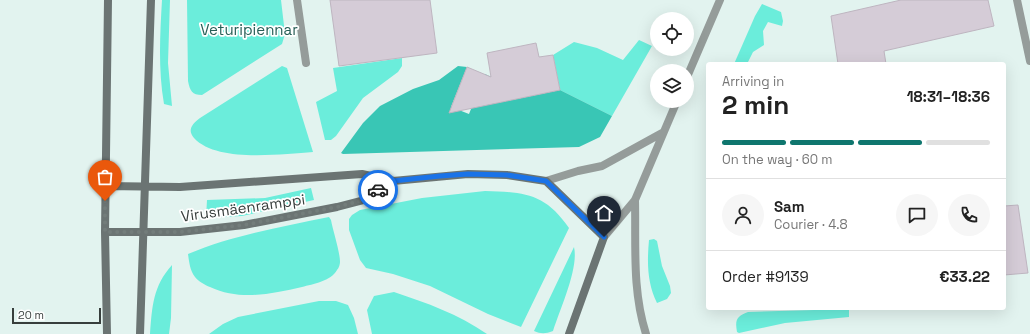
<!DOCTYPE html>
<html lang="en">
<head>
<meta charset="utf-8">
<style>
  :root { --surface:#fff; --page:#f6f6f6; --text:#222; --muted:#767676; --line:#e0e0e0; --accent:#0f766e }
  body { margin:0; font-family:"Space Grotesk",sans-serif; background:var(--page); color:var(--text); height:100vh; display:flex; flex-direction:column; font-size:15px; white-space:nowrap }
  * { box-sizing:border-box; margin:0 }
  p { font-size:13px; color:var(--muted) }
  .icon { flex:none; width:22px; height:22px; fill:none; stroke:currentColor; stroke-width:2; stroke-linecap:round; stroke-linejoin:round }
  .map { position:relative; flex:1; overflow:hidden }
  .drawer { position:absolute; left:706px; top:62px; width:300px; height:248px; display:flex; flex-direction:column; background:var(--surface); border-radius:4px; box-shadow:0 4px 16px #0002 }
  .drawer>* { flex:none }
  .buttons { position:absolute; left:650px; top:12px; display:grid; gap:8px }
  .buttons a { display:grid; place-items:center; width:44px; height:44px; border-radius:50%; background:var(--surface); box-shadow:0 4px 16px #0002; font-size:20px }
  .scale { position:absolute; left:12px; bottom:10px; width:89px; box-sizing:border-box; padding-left:4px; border:2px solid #373e3c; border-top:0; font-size:11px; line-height:14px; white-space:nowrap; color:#373e3c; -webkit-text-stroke:3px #fff; paint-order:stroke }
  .pin { position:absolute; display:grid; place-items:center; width:34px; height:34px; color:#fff; margin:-41px -17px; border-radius:50% 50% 50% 0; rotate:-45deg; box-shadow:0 0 4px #0007 }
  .pin .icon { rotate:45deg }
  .courier { position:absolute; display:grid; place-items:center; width:40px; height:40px; margin:-20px; border:3px solid #1a73e8; border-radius:50%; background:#fff; color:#222; box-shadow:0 1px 5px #0007 }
  .head em { font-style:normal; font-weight:700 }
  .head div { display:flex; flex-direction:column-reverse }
  .head { display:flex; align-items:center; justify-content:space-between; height:68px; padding:0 16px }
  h1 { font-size:26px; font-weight:700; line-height:30px }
  .bar { display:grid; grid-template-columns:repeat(4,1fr); gap:6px 4px; align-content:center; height:48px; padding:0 16px }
  .bar i { height:5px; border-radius:3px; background:var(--line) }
  .bar .active { background:var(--accent) }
  .bar p { grid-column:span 4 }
  .line { display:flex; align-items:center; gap:10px; padding:0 16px; border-top:1px solid var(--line) }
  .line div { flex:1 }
  .round { display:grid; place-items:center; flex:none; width:42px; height:42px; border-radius:21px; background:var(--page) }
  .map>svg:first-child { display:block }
  .green { fill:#6beddb }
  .forest { fill:#39c6b5 }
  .building { fill:#d5ccd7; stroke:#beb5c0 }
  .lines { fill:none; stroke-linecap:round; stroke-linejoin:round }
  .minor { stroke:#959c9a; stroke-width:8 }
  .secondary { stroke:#6b7473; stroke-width:8 }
  .done { stroke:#737d7b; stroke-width:4; stroke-dasharray:0 7.2 }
  .route { stroke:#1a73e8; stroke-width:5 }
  .labels { text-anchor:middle; stroke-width:3.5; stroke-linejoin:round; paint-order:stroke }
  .park-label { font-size:15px; fill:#275f57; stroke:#fff }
  .street-label { font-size:15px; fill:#373e3c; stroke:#fff }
</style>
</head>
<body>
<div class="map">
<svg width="1030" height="334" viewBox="0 0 1030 334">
  <rect width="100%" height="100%" fill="#e2f3ef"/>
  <path class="green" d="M162,0h8l-2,63 4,43 -8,-2c-6,-34 -4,-70 -2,-104z
    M187,0h94l4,34 -3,10 -80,51c-10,0 -12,-4 -14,-14z
    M762,4l19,8 2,9 -1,5 -14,-4 -5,9 1,14 -11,7 -6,12h-13l21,-48z
    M639,40l13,6 -40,70 -52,-26 -7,-35 21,-13 23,6 26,12z
    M402,58v8l-4,6 -35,26 -27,38 -5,4h-6l-9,-38 21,-11 -4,-23z
    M282,66l5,2 26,84c-32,2 -96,11 -119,-14 -7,-8 -2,-14 6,-20z
    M311,188l3,12 -72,16 -36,2 1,-18 58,-2z
    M485,191c39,1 60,2 84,37l-48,99 -33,-13 -58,-28 -37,-12 -27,-6 -6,-8 -11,-30v-11l3,-4 8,-5 62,-12z
    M329,217l2,3c2,11 9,32 9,42 0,2 -1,6 -3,8 -6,11 -24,14 -35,17 -31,7 -62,14 -92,0 -5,-2 -12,-6 -15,-10 -5,-6 -6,-16 -7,-23 45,-19 93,-27 141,-37z
    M654,239l3,2 5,25 8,20 1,7 -4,6 -10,4c-10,-20 -10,-41 -8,-63z
    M574,247c5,21 -14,62 -21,84 -8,3 -12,3 -19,0z
    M172,265l-1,53 -2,16h-19c2,-27 3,-48 22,-69z
    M394,292c33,11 64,22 93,42h-115l-5,-24 7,-14z
    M319,301h17l12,4 6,13 4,16h-149l14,-10 15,-7z
    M849,309v8l-64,6 -46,10 -2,-1c-2,-11 -1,-16 11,-20z"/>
  <path class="forest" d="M458,66l9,1 -16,40 18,7 16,-40 6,3 6,26 63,-13 52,26 -12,21 -21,10 -236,7 -2,-1 22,-30 17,-17 33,-17 26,-9z"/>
  <path class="building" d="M330,0h100l7,53 -98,13z
    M901,0h87l6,26 -110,25 2,13h-48l-7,-48z
    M536,43l3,14 14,-2 7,35 -111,23 18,-46 24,10 -4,-24z
    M1018,205l10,68 -24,2v-69z"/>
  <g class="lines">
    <path class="minor" d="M297,0l9,63
      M1017,0l13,61
      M687,77l33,-77
      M546,181l32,-10 24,-5 60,-33
      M635,200c1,46 -3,90 11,134
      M604,237l31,-37 42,-99"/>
    <path class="secondary" d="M106,186l74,1 182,-13 31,7 75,-7 39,1 39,6 58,56 -35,97
      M105,232h75l64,-7 93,-18 27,-7 29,-19
      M107,334l-2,-102 3,-232
      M140,334l11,-334"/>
  </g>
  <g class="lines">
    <path class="done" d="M105,201v31h75l64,-7 93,-18 27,-7 14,-10"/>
    <path class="route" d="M378,190l15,-9 47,-5 28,-2 39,1 39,6 58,56"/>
  </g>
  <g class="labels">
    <g class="park-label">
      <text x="249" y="35">Veturipiennar</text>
    </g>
    <g class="street-label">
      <text transform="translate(243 208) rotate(-8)" y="5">Virusmäenramppi</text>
    </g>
  </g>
</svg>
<div class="buttons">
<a><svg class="icon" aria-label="locate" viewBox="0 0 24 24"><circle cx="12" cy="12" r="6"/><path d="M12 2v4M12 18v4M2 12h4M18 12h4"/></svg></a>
<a><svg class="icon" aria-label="layers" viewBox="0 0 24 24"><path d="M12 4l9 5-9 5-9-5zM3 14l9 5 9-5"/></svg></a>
</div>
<div class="scale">20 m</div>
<div class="pin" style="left:105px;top:201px;background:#ea580c"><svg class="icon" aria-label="bag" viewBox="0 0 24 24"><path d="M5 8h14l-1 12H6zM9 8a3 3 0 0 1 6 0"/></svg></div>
<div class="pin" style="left:604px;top:237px;background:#1f2937"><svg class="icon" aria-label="home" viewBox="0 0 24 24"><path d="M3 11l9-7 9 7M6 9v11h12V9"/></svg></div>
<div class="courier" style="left:378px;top:190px"><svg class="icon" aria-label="car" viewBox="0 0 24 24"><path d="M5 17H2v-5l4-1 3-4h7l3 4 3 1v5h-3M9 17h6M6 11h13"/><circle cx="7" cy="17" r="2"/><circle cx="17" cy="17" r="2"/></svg></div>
<section class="drawer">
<div class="head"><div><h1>2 min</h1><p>Arriving in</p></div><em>18:31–18:36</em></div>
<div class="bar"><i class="active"></i><i class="active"></i><i class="active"></i><i></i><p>On the way · 60 m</p></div>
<div class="line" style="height:72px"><a class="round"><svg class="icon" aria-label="person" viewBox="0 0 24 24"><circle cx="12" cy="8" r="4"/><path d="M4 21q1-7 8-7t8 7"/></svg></a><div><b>Sam</b><p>Courier · 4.8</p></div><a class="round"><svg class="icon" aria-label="chat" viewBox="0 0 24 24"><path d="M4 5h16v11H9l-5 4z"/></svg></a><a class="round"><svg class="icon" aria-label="phone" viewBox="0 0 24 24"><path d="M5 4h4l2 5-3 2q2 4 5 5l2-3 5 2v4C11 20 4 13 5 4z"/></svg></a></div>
<div class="line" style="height:52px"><div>Order #9139</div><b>€33.22</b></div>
</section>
</div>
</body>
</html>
